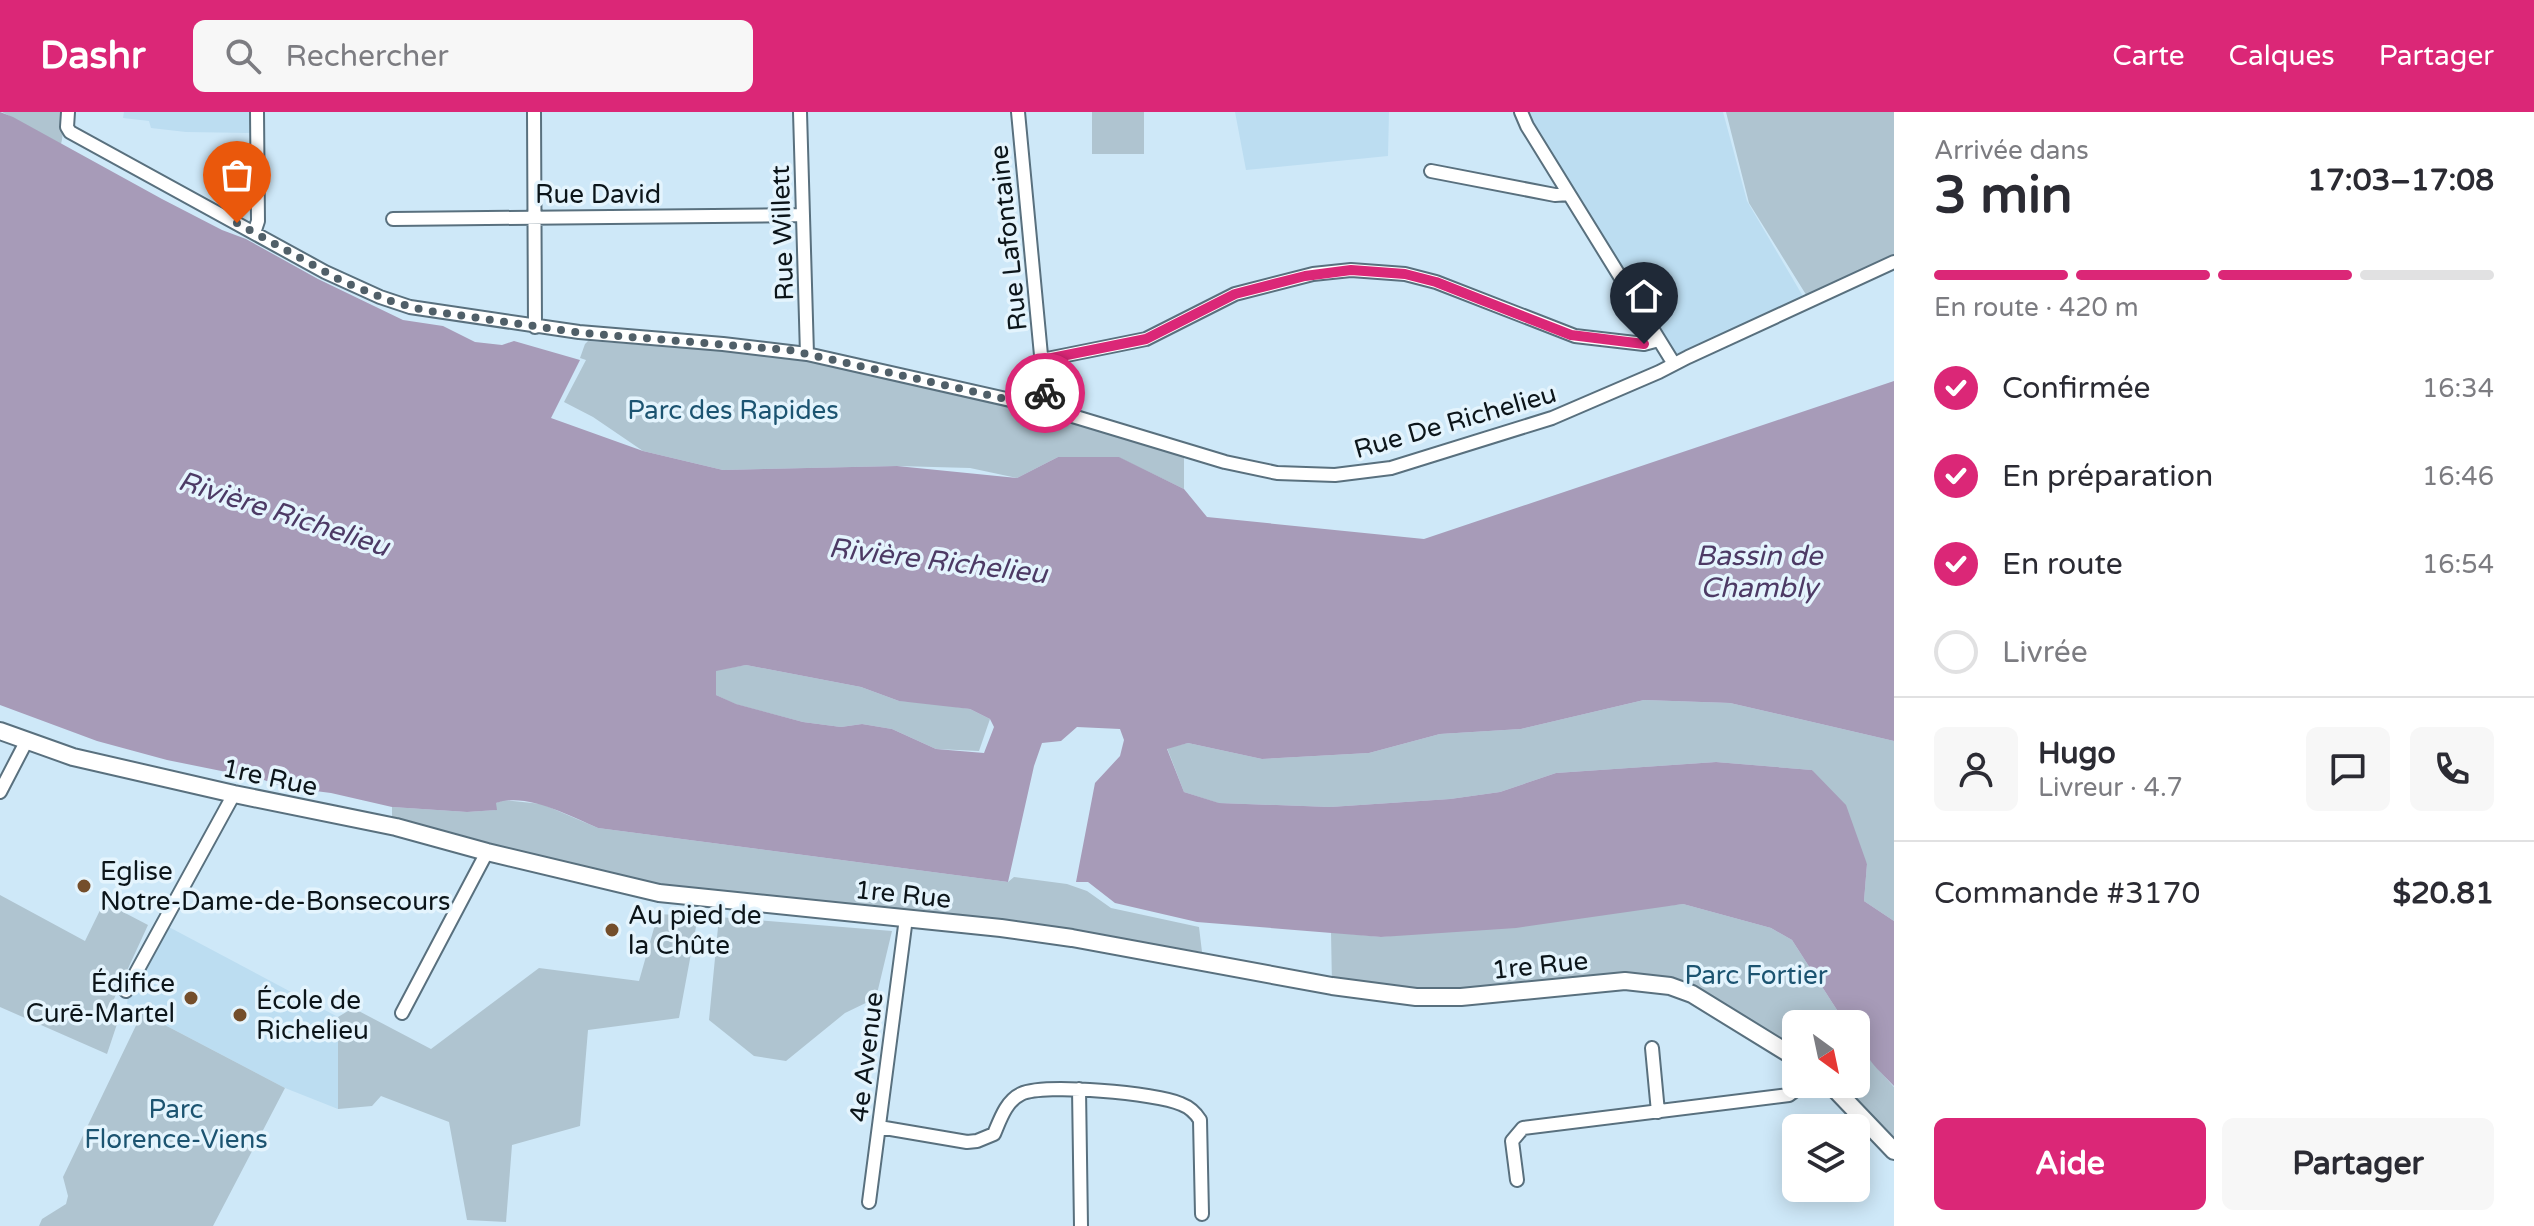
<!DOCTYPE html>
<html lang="fr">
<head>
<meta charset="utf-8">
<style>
  :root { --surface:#fff; --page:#f7f7f7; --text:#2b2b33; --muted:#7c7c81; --line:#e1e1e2; --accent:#db2777 }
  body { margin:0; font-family:"Varela Round",sans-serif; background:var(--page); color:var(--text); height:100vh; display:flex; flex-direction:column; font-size:30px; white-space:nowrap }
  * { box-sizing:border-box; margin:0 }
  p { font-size:26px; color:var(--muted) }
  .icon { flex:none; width:44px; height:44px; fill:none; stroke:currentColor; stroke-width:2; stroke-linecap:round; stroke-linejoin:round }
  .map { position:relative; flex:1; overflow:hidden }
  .details { display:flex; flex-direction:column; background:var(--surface); width:640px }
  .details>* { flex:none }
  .needle { width:52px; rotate:147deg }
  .buttons { position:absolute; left:1782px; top:898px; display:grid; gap:16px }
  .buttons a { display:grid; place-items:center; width:88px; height:88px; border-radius:12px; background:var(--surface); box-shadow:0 4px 20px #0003; font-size:40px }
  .pin { position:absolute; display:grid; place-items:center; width:68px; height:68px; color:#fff; margin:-82px -34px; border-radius:50% 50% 50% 0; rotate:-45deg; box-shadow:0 0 8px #0007 }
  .pin .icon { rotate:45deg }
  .courier { position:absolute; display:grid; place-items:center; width:80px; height:80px; margin:-40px; border:6px solid #db2777; border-radius:50%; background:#fff; color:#222; box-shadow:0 2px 10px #0007 }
  .overview em { font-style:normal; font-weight:700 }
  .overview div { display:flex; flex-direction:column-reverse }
  .overview { display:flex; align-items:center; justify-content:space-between; height:136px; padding:0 40px }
  h1 { font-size:52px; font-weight:700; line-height:60px }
  .bar { display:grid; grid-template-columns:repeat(4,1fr); gap:12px 8px; align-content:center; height:96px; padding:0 40px }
  .bar i { height:10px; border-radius:6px; background:var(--line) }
  .bar .selected { background:var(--accent) }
  .bar p { grid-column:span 4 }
  .line { display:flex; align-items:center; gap:20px; padding:0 40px; border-top:2px solid var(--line) }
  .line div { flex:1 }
  .round { display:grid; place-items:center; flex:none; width:84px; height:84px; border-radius:12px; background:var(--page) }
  ol { padding:0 40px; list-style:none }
  li { display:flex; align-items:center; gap:24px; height:88px }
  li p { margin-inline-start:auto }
  li .icon { padding:8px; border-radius:50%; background:var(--accent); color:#fff; stroke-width:4 }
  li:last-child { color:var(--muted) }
  li i { width:44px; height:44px; border:4px solid var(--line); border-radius:50% }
  .primary-button { display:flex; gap:16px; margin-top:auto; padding:16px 40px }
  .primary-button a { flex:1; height:92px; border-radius:12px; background:var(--accent); color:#fff; font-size:32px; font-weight:700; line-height:92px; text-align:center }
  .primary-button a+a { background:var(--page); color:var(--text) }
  header { display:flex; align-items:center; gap:48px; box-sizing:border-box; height:112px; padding:0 40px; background:var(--accent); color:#fff }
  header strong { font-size:38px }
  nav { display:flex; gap:44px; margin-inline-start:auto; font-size:28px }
  .search { width:560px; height:72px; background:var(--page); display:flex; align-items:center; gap:20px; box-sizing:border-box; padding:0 28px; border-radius:12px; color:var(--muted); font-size:30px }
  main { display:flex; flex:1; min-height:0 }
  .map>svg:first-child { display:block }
  .built { fill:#bcddf1 }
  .green { fill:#afc4d0 }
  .water { fill:#a79bb8; fill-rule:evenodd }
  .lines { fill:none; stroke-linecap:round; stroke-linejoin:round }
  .minor-casing { stroke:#59707e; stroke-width:16 }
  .tertiary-casing { stroke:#59707e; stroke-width:20 }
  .minor { stroke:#fff; stroke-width:12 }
  .tertiary { stroke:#fff; stroke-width:16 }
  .done { stroke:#505f68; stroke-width:8; stroke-dasharray:0 14.4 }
  .route { stroke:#db2777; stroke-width:10 }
  .poi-dot { fill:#744e2b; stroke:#e4f4fd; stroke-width:3 }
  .labels { text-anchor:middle; stroke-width:7; stroke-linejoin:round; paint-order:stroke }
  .street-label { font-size:26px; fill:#0c151a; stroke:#e4f4fd }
  .park-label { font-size:26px; fill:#1c5471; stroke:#e4f4fd }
  .poi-label { font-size:26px; fill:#0c151a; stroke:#e4f4fd; text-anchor:start }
  .water-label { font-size:28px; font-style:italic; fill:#4d3a65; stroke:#e4f4fd }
</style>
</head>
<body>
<header>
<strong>Dashr</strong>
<div class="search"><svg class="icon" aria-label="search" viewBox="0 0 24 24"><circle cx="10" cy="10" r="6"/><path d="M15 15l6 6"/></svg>Rechercher</div>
<nav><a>Carte</a><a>Calques</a><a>Partager</a></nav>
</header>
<main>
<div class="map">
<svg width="1894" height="1114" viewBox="0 0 1894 1114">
  <rect width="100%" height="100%" fill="#cee8f8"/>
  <path class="built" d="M124,0h127v21l-65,-1 -35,-4 -2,-7 -26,-3z
    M1235,0h154l-1,44 -142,14z
    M1525,0h198l24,89 57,97 -133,61z
    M167,814l171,91v92l-53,-21 -158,-83 1,-10z"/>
  <path class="green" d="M2,0h61c-1,11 1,21 -2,32z
    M1092,0h52v42h-52z
    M1726,0h168v150l-84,39 -61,-98z
    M588,229l173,12 58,8 234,54 131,39v35l-66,-32h-60l-41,21 -47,-10 -73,-2 -174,4 -80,-19 -50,-34 -29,-15 22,-42 -6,-2 5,-14z
    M746,553l115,22 38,14 23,1 48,7 20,10 -11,32 -43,-2 -44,-20 -30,-5 -21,3 -38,-5 -68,-18 -19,-9v-25z
    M1644,588l86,3 164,38v180l-30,-20 3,-37 -55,-94 -96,-8 -160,11 -56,19 -50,7 -120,8 -112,-4 -34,-11 -17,-44 21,-5 74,16 107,-6 71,-19 81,-5z
    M504,688l38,4 56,24 410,54 6,-5 53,7 20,7 24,17 88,19 3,25 -195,-30 -348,-29 -267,-73v-13l75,5 29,-2v-7z
    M0,783l85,46 19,-39 44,23 -40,87 9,12 -10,30 -107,-47z
    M1683,792l88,24 21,12 54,84h-50v34l-126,-72 -209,11 -129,-11 -1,-54 50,5z
    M658,802l40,2 -19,102 -91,12 -8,96 -68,19 -6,77 -39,-2 -18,-98 -68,-26 -9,10 -34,3v-92l15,-9 78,41 108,-81 100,13z
    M719,805l173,14 -16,67 -31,15 -59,48 -32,-5 -45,-36z
    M142,901l143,75 -72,138h-174l3,-7 24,-15 2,-8 -5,-19z
    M1856,927l14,21 24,27v63l-63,-66h25z"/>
  <path class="water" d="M0,0l13,5 149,82 60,31 24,9 72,40 85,41 40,6 32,16 27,3 12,-4 66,19 -29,58 92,33 80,19 174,-4 120,12 41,-21h61l65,32 23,28 217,22 470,-158v360l-164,-38 -86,-3 -123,29 -81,5 -71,19 -107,6 -74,-16 -21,6 17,43 35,11 111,4 120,-8 50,-7 56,-19 160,-11 96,8 34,35 21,59 -3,37 30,20v165c-18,-19 -38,-35 -38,-62h-10l-54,-84 -21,-12 -88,-24 -167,24 -135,9 -184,-15 -82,-19 -27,-21h-12l19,-99 25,-27 4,-16 -4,-11 -43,-2 -16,14 -19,2 -8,23 -26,116 -410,-54c-28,-12 -71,-36 -102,-25l1,7 -30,2 -75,-5 -61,-14 -47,-6 -23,-8 -94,-19 -70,-19 -97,-36zM746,553l115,22 38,14 71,8 20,10 4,8 -10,26 -48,-4 -44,-20 -30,-5 -21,3 -38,-5 -67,-18 -20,-9v-24z"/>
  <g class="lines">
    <g class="minor-casing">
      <path id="minor" d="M68,0l-1,15 3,5 255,140 55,25 30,10 169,25 144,12 84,10 239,54 179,54 52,11 58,2 56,-7 161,-50 107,-46 29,-15 206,-95
        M534,0l1,215
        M800,0l7,242
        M1018,0l28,296
        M1521,0l6,14 147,238
        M1431,59l124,24 14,-1
        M393,107l410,-4
        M254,121l4,-12 -1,-109
        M1042,248l104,-21 89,-45 78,-20 38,-4 54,4 31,8 139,54 69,8 15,-4
        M0,680l26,-50
        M126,879l108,-197
        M402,901l85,-161
        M1652,936l6,64
        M1079,977l2,137
        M879,1015l88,15 10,-1 17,-7c6,-14 12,-33 27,-40 23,-11 136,-1 160,10 8,3 14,8 19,16l2,94
        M1517,1068l-5,-39 11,-13 266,-33 15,-11
        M869,1090l37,-284"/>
    </g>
    <g class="tertiary-casing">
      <path id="tertiary" d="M0,619l73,26 161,37 162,33 91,25 172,41 342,35 71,10 260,48 84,11h45l164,-16 45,5 22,8 104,64
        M1830,972l64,67"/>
    </g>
    <use href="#minor" class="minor"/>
    <use href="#tertiary" class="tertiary"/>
  </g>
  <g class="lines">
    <path class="done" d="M237,111l105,58 51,21 30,8 159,23 207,17 257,58 -1,-15"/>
    <path class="route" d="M1045,281l-3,-33 104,-21 89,-45 70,-18 46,-6 54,4 31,8 135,53 73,9"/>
  </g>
  <g class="poi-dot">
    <circle cx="84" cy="774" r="8"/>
    <circle cx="612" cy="818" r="8"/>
    <circle cx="191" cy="886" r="8"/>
    <circle cx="240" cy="903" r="8"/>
  </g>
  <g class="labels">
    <g class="street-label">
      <text x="598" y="91">Rue David</text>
      <text transform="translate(782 121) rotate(-92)" y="9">Rue Willett</text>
      <text transform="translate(1008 126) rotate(-96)" y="9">Rue Lafontaine</text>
      <text transform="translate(1455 309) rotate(-16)" y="9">Rue De Richelieu</text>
      <text transform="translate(270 665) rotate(12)" y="9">1re Rue</text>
      <text transform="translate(903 782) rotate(6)" y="9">1re Rue</text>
      <text transform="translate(1540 853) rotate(-6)" y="9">1re Rue</text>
      <text transform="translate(866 945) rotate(-83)" y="9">4e Avenue</text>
    </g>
    <g class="park-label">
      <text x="733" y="307">Parc des Rapides</text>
      <text x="1756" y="872">Parc Fortier</text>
      <text x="176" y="1006">Parc<tspan x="176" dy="30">Florence-Viens</tspan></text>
    </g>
    <g class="poi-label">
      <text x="100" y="768">Eglise<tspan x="100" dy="30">Notre-Dame-de-Bonsecours</tspan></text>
      <text x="628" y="812">Au pied de<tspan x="628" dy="30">la Chûte</tspan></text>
      <text x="175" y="880" text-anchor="end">Édifice<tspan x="175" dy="30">Curē-Martel</tspan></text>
      <text x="256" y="897">École de<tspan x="256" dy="30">Richelieu</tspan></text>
    </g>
    <g class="water-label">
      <text transform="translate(284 401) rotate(18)" y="10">Rivière Richelieu</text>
      <text x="1759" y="453">Bassin de<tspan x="1759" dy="32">Chambly</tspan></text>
      <text transform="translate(938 448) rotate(7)" y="10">Rivière Richelieu</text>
    </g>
  </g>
</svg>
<div class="buttons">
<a><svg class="needle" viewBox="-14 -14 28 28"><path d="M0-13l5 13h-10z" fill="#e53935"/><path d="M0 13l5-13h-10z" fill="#7c7c81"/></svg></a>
<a><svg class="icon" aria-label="layers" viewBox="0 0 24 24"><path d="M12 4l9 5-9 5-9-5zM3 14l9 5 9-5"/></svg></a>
</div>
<div class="pin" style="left:237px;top:111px;background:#ea580c"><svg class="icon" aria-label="bag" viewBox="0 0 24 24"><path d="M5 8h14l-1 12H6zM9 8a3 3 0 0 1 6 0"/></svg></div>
<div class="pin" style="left:1644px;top:232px;background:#1f2937"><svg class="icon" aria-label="home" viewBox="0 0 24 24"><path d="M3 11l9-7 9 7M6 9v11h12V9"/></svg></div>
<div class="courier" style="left:1045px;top:281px"><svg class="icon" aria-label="bike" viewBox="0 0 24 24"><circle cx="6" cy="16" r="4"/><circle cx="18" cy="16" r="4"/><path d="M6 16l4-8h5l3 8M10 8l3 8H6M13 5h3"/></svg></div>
</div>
<section class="details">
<div class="overview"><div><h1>3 min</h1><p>Arrivée dans</p></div><em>17:03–17:08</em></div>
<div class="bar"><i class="selected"></i><i class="selected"></i><i class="selected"></i><i></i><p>En route · 420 m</p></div>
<ol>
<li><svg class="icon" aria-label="check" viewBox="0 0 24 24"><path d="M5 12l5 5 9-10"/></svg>Confirmée<p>16:34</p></li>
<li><svg class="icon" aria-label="check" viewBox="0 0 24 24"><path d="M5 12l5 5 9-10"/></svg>En préparation<p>16:46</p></li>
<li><svg class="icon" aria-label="check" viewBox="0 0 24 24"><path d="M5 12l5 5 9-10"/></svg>En route<p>16:54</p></li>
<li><i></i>Livrée</li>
</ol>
<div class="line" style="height:144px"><a class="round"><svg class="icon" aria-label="person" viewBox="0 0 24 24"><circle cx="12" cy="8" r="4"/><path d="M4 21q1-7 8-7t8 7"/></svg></a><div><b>Hugo</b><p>Livreur · 4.7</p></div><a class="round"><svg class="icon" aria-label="chat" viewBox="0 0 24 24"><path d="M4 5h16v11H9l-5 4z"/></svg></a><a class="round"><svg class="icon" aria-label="phone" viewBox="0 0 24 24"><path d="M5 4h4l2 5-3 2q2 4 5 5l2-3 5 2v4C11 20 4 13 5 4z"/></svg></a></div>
<div class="line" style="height:104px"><div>Commande #3170</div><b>$20.81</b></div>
<div class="primary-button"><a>Aide</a><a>Partager</a></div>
</section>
</main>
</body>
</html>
